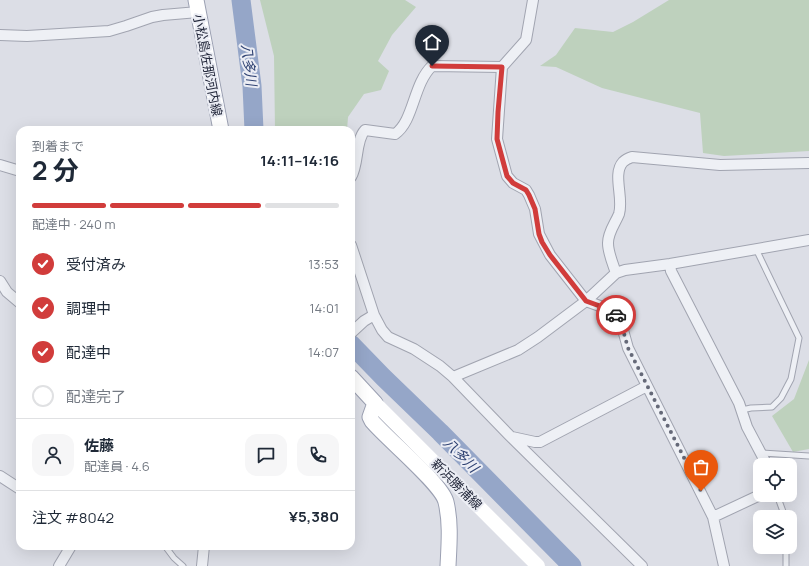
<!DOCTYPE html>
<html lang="ja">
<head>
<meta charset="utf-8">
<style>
  :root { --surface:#fff; --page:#f6f6f7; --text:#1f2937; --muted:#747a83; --line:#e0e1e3; --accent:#d13c3b }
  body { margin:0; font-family:Manrope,"Noto Sans JP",sans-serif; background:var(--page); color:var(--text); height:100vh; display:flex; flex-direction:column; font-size:15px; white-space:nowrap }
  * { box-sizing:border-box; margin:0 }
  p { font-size:13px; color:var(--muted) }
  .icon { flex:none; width:22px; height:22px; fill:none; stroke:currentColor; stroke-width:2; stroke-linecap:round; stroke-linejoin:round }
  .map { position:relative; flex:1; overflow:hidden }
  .sheet { position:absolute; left:16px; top:126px; width:339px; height:424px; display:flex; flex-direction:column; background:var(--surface); border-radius:12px; box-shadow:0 4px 16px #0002 }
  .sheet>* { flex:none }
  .buttons { position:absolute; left:753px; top:458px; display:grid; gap:8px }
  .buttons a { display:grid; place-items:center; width:44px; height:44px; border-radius:8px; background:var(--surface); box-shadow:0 4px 16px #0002; font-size:20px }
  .pin { position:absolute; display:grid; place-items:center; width:34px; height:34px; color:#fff; margin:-41px -17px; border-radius:50% 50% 50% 0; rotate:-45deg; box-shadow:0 0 4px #0007 }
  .pin .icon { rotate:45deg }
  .courier { position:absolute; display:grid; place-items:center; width:40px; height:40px; margin:-20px; border:3px solid #d13c3b; border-radius:50%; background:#fff; color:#222; box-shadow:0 1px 5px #0007 }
  .head em { font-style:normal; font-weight:700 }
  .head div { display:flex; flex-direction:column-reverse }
  .head { display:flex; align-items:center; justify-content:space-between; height:68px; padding:0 16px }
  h1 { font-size:26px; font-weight:700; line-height:30px }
  .bar { display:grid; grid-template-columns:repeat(4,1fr); gap:6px 4px; align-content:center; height:48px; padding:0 16px }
  .bar i { height:5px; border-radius:3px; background:var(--line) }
  .bar .active { background:var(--accent) }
  .bar p { grid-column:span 4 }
  .line { display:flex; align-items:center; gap:10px; padding:0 16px; border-top:1px solid var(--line) }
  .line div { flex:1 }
  .round { display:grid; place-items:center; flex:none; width:42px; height:42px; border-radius:12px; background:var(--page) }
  ol { padding:0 16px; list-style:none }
  li { display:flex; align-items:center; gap:12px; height:44px }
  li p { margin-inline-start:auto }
  li .icon { padding:4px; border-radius:50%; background:var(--accent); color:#fff; stroke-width:4 }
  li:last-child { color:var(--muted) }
  li i { width:22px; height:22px; border:2px solid var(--line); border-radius:50% }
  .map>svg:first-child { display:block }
  .green { fill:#bed1bd }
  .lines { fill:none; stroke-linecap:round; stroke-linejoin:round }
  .river { stroke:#95a6c8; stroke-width:19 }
  .service-casing { stroke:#a1a4b0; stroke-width:7 }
  .minor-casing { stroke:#a1a4b0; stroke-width:12 }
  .primary-casing { stroke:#9ba0b2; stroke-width:17 }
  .service { stroke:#eef0f5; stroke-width:5 }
  .minor { stroke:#eef0f5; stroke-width:10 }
  .secondary { stroke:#fff; stroke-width:14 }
  .primary { stroke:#fff; stroke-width:15 }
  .done { stroke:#656978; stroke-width:4; stroke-dasharray:0 7.2 }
  .route { stroke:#d13c3b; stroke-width:5 }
  .labels { text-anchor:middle; stroke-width:4; stroke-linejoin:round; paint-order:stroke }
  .street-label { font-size:13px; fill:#252a3d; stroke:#ebedf4 }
  .water-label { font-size:14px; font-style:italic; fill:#2f4272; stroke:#ebedf4 }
</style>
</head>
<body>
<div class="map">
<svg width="809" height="566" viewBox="0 0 809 566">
  <rect width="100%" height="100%" fill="#dcdee6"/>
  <path class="green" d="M260,0h145l11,7 -24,28 -14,26 11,10 -8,19 -17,4 -16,23 -1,13h-72l-1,-74z
    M669,0h140v151l-85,5 -21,-3 -3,-40 -98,-25 -46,-21 -16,-1 16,-11 19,-27 38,4 20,-10z
    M809,360v89l-16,3 -21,-36 22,-17z"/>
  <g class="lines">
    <path class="river" d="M241,0l11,86 2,44
      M351,344l32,33 57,55 132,134"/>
    <g class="service-casing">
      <path id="service" d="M742,410l9,-2 21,-1 9,-9 10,-19 8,-41 -43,-89
        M762,453l47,3
        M777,495l8,22
        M165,546l9,12 9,8
        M786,547v19"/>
    </g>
    <g class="minor-casing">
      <path id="minor" d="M0,35l27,1 82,-5 17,-5 26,-9 11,-2 35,-3
        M502,67l-5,72 10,37 6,7 13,7 3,5 6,14 4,25 11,21 36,46 22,8 8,6 7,15 5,18 85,169 11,49
        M0,165l20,6
        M351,177c8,-13 4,-36 14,-47l30,4c19,-13 18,-50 37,-68l70,1 24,-27 7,-40
        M351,245l23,70
        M670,264l1,7 68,132 8,24 20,38
        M616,273l9,-3 45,-6 139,-24
        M0,281l7,11 13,11
        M351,333l13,-12 10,-6 8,15 6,7 26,12 26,17 13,11 57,59 132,130
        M453,377l65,-27 20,-13 48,-36 30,-28c-3,-9 -8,-20 -8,-30 0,-11 7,-19 11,-29 5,-16 -7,-40 4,-52 2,-2 6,-4 9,-5l88,8 89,-2
        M512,437l23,5h5l107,-56
        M0,476l20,13
        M713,517l47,-22
        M59,566l12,-20
        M202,566l2,-20"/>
    </g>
    <g class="primary-casing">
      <path id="primary" d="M196,0l25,130
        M351,377l24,26 -5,14 2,4c15,18 70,63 74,81 5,21 3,43 2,64"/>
    </g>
    <use href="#service" class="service"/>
    <use href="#minor" class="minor"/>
    <path class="secondary" d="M375,403l163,163"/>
    <use href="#primary" class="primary"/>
  </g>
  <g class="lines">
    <path class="done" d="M616,315l7,15 5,18 73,143"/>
    <path class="route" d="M432,66l70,1 -4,45 -1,27 10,37 6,7 13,7 3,5 6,14 4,25 3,8 8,13 36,46 22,8 8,6"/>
  </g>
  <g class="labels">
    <g class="street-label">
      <text transform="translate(208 65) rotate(79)" y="5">小松島佐那河内線</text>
      <text transform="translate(457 484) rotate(45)" y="5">新浜勝浦線</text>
    </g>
    <g class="water-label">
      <text transform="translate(249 65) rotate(83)" y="5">八多川</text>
      <text transform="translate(461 455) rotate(45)" y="5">八多川</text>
    </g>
  </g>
</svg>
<div class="buttons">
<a><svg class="icon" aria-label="locate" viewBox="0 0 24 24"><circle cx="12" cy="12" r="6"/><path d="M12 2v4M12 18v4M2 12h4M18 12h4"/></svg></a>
<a><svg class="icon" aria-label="layers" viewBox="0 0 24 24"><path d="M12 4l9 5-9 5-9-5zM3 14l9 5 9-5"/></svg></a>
</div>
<div class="pin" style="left:701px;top:491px;background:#ea580c"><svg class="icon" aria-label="bag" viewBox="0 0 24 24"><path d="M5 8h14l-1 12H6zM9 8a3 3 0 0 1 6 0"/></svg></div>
<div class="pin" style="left:432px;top:66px;background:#1f2937"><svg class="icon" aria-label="home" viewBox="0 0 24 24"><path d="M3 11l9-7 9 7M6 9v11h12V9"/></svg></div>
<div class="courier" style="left:616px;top:315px"><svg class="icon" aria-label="car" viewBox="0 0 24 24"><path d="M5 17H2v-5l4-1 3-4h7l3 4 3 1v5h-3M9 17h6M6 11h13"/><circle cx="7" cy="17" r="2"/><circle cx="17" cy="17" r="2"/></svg></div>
<section class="sheet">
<div class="head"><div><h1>2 分</h1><p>到着まで</p></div><em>14:11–14:16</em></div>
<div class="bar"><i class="active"></i><i class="active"></i><i class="active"></i><i></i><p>配達中 · 240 m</p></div>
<ol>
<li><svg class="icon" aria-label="check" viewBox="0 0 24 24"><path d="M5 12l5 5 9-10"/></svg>受付済み<p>13:53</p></li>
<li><svg class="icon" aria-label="check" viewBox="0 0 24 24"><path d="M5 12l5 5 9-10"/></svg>調理中<p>14:01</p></li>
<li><svg class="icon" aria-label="check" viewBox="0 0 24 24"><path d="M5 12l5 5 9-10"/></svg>配達中<p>14:07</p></li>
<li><i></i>配達完了</li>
</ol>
<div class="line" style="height:72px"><a class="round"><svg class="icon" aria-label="person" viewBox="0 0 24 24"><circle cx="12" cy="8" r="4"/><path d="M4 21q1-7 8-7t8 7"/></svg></a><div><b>佐藤</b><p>配達員 · 4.6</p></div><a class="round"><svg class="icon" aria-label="chat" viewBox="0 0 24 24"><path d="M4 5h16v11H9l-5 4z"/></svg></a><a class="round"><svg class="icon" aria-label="phone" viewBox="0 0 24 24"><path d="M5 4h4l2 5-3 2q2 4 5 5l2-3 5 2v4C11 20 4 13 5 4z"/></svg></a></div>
<div class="line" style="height:52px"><div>注文 #8042</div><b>¥5,380</b></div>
</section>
</div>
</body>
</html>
